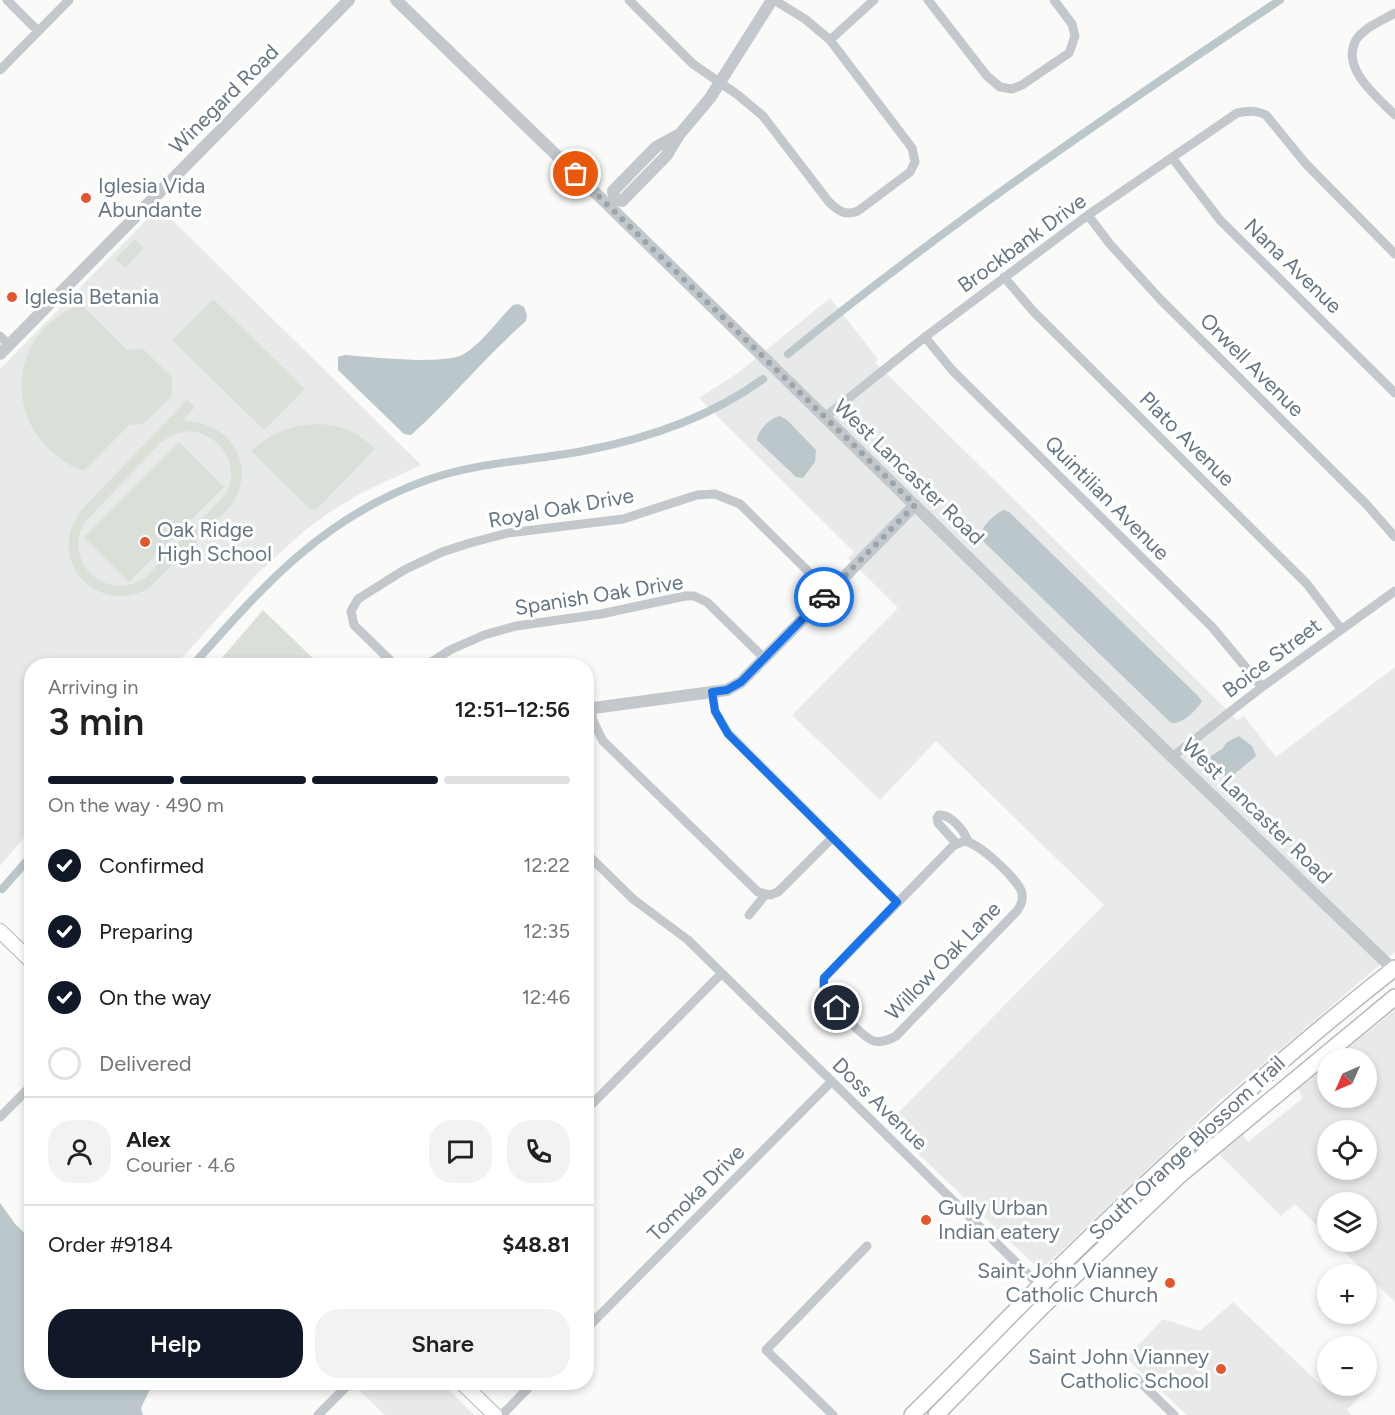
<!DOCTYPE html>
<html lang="en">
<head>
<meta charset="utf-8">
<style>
  :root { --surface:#fff; --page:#f2f2f2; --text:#202124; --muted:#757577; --line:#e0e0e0; --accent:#111827 }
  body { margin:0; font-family:Figtree,sans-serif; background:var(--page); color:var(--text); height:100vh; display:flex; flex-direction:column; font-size:22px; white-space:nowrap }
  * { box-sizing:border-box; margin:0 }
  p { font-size:20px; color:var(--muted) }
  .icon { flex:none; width:33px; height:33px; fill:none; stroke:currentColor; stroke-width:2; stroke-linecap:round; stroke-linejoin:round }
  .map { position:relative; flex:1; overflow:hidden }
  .drawer { position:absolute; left:24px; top:658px; width:570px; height:732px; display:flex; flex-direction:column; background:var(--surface); border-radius:24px; box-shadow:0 3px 9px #0003 }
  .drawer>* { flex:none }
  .needle { width:39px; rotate:225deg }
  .tools { position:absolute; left:1317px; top:1048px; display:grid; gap:12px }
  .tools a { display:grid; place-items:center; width:60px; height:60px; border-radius:50%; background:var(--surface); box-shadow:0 3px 9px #0003; font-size:30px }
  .pin { position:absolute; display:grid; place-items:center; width:51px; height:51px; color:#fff; margin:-26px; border:3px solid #fff; border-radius:50%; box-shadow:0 2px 6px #0007 }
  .courier { position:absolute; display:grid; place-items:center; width:60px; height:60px; margin:-30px; border:4px solid #1a73e8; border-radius:50%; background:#fff; color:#222; box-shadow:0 2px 8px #0007 }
  .headline em { font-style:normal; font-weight:600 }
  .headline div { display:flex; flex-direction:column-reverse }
  .headline { display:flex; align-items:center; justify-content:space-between; height:102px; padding:0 24px }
  h1 { font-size:39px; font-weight:600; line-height:45px }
  .bar { display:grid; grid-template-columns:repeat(4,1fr); gap:9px 6px; align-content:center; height:72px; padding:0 24px }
  .bar i { height:8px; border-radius:4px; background:var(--line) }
  .bar .on { background:var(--accent) }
  .bar p { grid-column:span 4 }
  .line { display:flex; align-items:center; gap:15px; padding:0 24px; border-top:2px solid var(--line) }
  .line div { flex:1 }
  .round { display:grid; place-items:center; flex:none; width:63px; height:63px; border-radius:24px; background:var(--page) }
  ol { padding:0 24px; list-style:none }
  li { display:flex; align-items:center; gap:18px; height:66px }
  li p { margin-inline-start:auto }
  li .icon { padding:6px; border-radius:50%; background:var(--accent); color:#fff; stroke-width:4 }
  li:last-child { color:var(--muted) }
  li i { width:33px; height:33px; border:3px solid var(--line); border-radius:50% }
  .action { display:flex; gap:12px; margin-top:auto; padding:12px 24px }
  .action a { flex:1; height:69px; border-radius:24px; background:var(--accent); color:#fff; font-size:24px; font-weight:600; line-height:69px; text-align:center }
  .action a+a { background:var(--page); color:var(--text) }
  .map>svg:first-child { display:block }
  .built { fill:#e8e9e9; fill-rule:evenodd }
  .green { fill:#dadfd7; fill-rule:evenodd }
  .water { fill:#bbc7cb }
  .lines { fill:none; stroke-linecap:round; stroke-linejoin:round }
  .canal { stroke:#bbc7cb; stroke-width:8 }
  .secondary-casing { stroke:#b3babf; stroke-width:16 }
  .primary-casing { stroke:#b5babe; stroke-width:18 }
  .minor { stroke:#c3c8cc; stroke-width:9 }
  .tertiary { stroke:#c3c8cc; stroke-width:12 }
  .secondary { stroke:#fff; stroke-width:14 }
  .primary { stroke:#fff; stroke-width:15 }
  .done { stroke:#99a4ac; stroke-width:6; stroke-dasharray:0 10.8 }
  .route { stroke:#1a73e8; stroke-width:8 }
  .poi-dot { fill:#e4572e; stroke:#fff; stroke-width:2 }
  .labels { text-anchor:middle; stroke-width:6; stroke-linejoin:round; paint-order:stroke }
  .street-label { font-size:21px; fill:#657683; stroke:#fff }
  .poi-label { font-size:21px; fill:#657683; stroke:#fff; text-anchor:start }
</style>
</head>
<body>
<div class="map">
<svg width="1395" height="1415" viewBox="0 0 1395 1415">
  <rect width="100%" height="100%" fill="#fafaf8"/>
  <path class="built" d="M159,207l262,258 -58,27 -30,18 -29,21 -48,44 -81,91h-143l-1,163 -31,37v-497z
    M830,298l48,61 -3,3 362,358 7,-4 32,41 119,-90v285l-179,152 -172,163h-7l-150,-143 217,-219 -168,-164 -56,59 -88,-85 106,-107 -50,-50 6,-6 -155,-154 39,-25z
    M1395,1010v292l-61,-60h32v-39h-38l-1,32 -32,-31 -14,12 -62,-62 23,-20 6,8 55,-44 -5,-9 29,-24 1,33h38v-39h-32zM1328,1131h38v39h-38z
    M1233,1302l89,84 5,-5 1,5h31l6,5 -18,19 5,5h-165l-61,-57 37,-39 37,12z
    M367,1383h75l32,32h-89l-26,-25z"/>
  <path class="green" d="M135,239l9,9 -19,20 -10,-9z
    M213,299l92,90 -41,41 -92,-90z
    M81,304l46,46 16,-1 29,28v19l-29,28 -14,1 -45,46c-81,-30 -84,-136 -3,-167z
    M187,400l8,7 -13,14c49,-1 79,48 46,88l-80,80c-56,27 -104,-32 -65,-81zM191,431c31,5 50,34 35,63l-81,84c-39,24 -82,-14 -61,-55l77,-81 16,-9z
    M314,424c23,-1 45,8 61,25l-58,60h-7l-59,-58c22,-19 34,-24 63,-27z
    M179,442l45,45 -95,95 -45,-45z
    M263,610l58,56h-106z"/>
  <path class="water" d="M518,304l6,3 3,8 -1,6c-41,36 -75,78 -115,114l-7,-1 -66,-64v-13l7,-2c26,2 96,10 117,0 18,-9 37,-36 51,-50z
    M780,416l7,4 29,30 -1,12 -12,16 -7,-1 -39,-37c1,-10 13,-22 23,-24z
    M1004,510l5,2 188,183 5,6c-5,9 -22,26 -32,21l-185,-179 -5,-7c3,-11 14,-22 24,-26z
    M1239,736l13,10 4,10 -25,21 -4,1 -19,-20 14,-9 5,-7z
    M0,1203l16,22 15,14 1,144h121l-12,25 2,7h-143z"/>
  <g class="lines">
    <path class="canal" d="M788,354c157,-128 324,-242 492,-354
      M192,666c71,-80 131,-149 235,-186 51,-18 104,-19 156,-29 63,-12 128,-34 180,-72
      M2,889l30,-34"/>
    <g class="secondary-casing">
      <path id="secondary" d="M0,931l32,31
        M462,1383l33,32"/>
    </g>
    <g class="primary-casing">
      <path id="primary" d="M912,1415c43,-42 85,-86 128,-129 113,-112 230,-220 355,-318
        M936,1415l106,-108 138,-132 215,-178"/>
    </g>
    <path class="minor" d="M7,0l31,31
      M629,0l64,64 45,31 25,21 66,86c9,9 16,14 29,9l52,-39 5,-10 -3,-14 -82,-108 -25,-21 -31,-19
      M928,0l59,76 13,11 12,2 10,-4 47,-32 6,-17 -3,-12 -18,-24
      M1395,13c-12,7 -32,15 -39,27 -16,28 22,58 39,75
      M830,40l44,-40
      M0,70l69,-70
      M1173,159l47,61 175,173
      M1088,215l21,28 51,56 207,206 28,32
      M1004,277l29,34 274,273 34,45
      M0,336l9,9
      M925,337l27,33 261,258 49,59
      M825,417l100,-80 163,-122 149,-102c11,-2 19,-3 29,2l40,49 89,90
      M396,666l-42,-41 -3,-14 7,-12 46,-29 38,-18 28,-9 38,-10 115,-14 74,-24 18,-1 25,10 89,88
      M425,666l25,-16 34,-15 32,-9 85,-12 84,-18h9l13,6 57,56
      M712,692l3,19 13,22 169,169
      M591,708l2,13 10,20 155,151 12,3 8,-3 54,-54
      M1172,757l90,-70 133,-96
      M964,841c14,1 55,39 58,52 1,8 -1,12 -5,18l-121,125c-7,4 -14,7 -22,5 -10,-3 -42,-35 -48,-45 -3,-6 -3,-11 -2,-18l129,-132z
      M956,843l-18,-20 -1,-5 2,-3c12,-1 25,16 29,26
      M586,853l47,46 55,41 352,346
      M749,915l17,-21
      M586,1110l135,-136
      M0,1117l32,-32
      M586,1329l245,-247
      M1136,1378l38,37
      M318,1415l32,-32
      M502,1415l31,-32
      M833,1415l-67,-65 101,-104"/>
    <path class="tertiary" d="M396,0l212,205 564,552 223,214
      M615,199l7,2 45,-46 12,-20 31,-37 62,-98
      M615,199l-2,-8 43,-44 22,-12
      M0,354l349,-354
      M586,709l126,-17 15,-2 14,-8 174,-177"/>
    <use href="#secondary" class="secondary"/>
    <use href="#primary" class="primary"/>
  </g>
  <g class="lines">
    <path class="done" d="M576,174l339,331 -91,92"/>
    <path class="route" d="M824,597l-83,85 -14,8 -15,2 3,19 13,23 169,168 -73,76c-1,14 3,20 13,30"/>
  </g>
  <g class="poi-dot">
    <circle cx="86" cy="198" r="6"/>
    <circle cx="12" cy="297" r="6"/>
    <circle cx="145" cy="542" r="6"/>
    <circle cx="926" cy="1220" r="6"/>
    <circle cx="1170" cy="1283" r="6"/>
    <circle cx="1221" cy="1369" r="6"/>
  </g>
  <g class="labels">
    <g class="street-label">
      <text transform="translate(224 99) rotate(-45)" y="7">Winegard Road</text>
      <text transform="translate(1022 243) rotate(-36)" y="7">Brockbank Drive</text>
      <text transform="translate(1293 266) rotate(44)" y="7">Nana Avenue</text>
      <text transform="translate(1252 365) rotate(45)" y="7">Orwell Avenue</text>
      <text transform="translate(1187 439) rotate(45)" y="7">Plato Avenue</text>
      <text transform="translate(909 472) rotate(44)" y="7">West Lancaster Road</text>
      <text transform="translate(1107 498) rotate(45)" y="7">Quintilian Avenue</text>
      <text transform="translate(561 508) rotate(-10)" y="7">Royal Oak Drive</text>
      <text transform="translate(599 595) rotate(-9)" y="7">Spanish Oak Drive</text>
      <text transform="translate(1272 658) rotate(-37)" y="7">Boice Street</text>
      <text transform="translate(1257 811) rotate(44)" y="7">West Lancaster Road</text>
      <text transform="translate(943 961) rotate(-46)" y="7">Willow Oak Lane</text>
      <text transform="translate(880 1104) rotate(44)" y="7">Doss Avenue</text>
      <text transform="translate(1187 1148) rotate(-43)" y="7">South Orange Blossom Trail</text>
      <text transform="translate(696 1193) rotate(-45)" y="7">Tomoka Drive</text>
    </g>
    <g class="poi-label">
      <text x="98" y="193">Iglesia Vida<tspan x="98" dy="24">Abundante</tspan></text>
      <text x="24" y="304">Iglesia Betania</text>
      <text x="157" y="537">Oak Ridge<tspan x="157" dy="24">High School</tspan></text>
      <text x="938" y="1215">Gully Urban<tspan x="938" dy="24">Indian eatery</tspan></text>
      <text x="1158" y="1278" text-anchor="end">Saint John Vianney<tspan x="1158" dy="24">Catholic Church</tspan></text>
      <text x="1209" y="1364" text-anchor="end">Saint John Vianney<tspan x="1209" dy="24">Catholic School</tspan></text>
    </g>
  </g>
</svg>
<div class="tools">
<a><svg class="needle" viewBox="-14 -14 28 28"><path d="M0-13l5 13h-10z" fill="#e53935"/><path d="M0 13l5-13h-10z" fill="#757577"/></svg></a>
<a><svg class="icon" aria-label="locate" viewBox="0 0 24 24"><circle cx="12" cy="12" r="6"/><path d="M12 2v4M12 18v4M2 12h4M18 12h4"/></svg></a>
<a><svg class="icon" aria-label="layers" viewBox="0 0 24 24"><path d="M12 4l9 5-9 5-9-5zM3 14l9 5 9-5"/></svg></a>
<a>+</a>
<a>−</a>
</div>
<div class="pin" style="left:576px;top:174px;background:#ea580c"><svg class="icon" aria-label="bag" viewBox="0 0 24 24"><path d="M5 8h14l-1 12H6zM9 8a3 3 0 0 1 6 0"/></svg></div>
<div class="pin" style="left:837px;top:1008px;background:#1f2937"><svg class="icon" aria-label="home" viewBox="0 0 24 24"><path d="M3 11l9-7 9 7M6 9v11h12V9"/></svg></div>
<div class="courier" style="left:824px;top:597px"><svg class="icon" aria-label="car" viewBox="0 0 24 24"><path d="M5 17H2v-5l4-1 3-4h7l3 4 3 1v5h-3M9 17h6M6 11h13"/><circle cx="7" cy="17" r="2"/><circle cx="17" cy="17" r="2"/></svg></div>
<section class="drawer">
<div class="headline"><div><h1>3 min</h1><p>Arriving in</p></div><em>12:51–12:56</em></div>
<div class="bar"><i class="on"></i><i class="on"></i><i class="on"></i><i></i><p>On the way · 490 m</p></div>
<ol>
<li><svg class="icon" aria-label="check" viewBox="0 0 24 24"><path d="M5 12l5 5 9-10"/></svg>Confirmed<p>12:22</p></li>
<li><svg class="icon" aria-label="check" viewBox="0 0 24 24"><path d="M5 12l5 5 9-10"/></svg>Preparing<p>12:35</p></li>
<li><svg class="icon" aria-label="check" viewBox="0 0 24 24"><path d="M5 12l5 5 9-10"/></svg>On the way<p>12:46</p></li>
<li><i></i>Delivered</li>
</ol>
<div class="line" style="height:108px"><a class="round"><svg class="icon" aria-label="person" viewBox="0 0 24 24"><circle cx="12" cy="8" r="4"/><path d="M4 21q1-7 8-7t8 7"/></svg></a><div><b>Alex</b><p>Courier · 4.6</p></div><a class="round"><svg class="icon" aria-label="chat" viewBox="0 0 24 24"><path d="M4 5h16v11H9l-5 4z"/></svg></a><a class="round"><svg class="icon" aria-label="phone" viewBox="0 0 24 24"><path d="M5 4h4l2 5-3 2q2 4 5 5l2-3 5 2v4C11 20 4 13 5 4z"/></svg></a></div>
<div class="line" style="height:78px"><div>Order #9184</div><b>$48.81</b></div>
<div class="action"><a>Help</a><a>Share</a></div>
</section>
</div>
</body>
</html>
